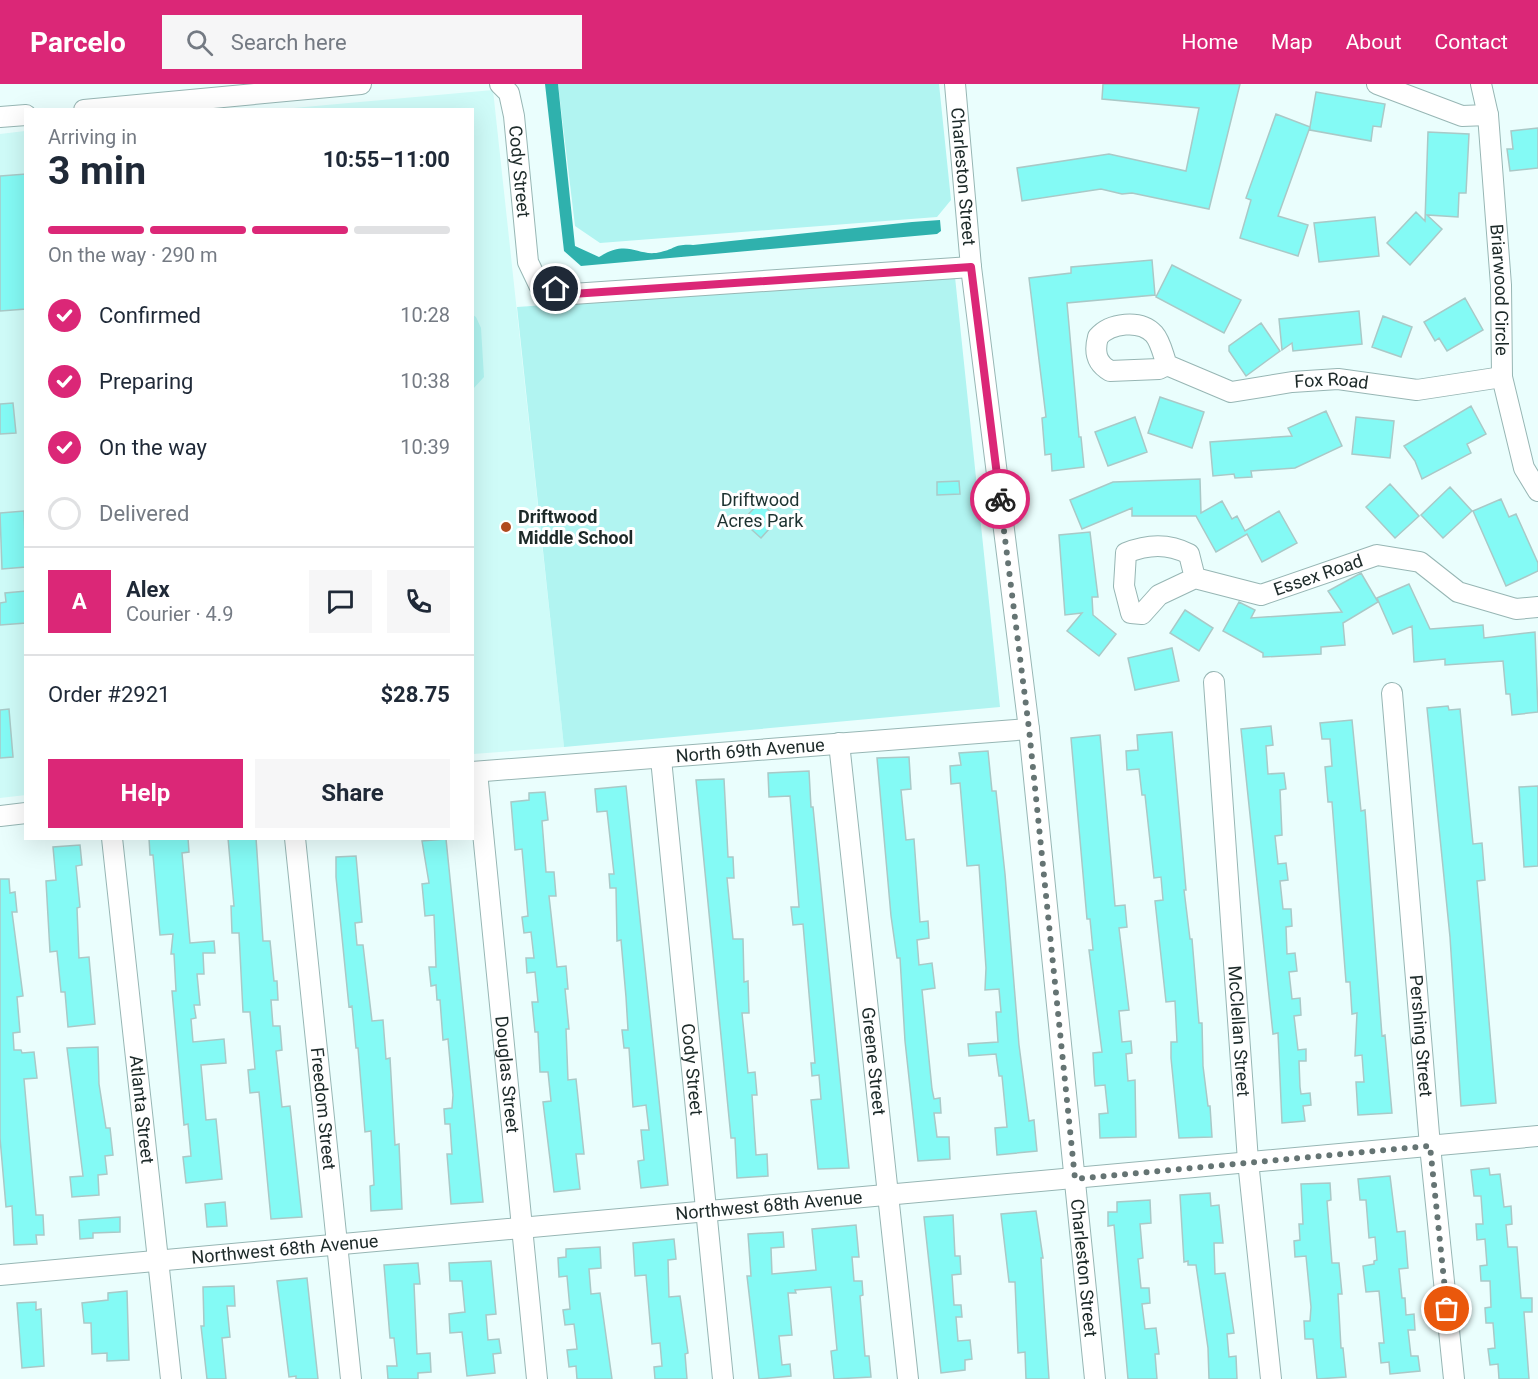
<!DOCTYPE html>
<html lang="en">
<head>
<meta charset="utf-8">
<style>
  :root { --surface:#fff; --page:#f6f6f7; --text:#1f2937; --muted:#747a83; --line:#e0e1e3; --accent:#db2777 }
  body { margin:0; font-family:Roboto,sans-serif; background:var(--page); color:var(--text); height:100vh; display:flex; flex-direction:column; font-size:22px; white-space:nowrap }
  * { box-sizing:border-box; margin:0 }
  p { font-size:20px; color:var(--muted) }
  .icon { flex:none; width:33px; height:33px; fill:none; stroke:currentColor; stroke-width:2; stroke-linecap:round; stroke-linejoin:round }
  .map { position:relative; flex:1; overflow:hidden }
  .details { position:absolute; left:24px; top:24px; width:450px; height:732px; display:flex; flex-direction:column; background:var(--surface); border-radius:0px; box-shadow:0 6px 24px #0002 }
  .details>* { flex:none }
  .pin { position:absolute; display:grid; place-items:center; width:51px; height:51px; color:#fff; margin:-26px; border:3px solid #fff; border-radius:50%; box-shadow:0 2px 6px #0007 }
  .courier { position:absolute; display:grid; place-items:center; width:60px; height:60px; margin:-30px; border:4px solid #db2777; border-radius:50%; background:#fff; color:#222; box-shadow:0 2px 8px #0007 }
  .summary em { font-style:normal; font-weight:700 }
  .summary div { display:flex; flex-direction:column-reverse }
  .summary { display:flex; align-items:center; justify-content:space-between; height:102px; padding:0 24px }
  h1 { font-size:39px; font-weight:700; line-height:45px }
  .bar { display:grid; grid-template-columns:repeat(4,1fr); gap:9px 6px; align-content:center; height:72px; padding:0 24px }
  .bar i { height:8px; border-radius:4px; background:var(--line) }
  .bar .current { background:var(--accent) }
  .bar p { grid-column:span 4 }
  .line { display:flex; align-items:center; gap:15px; padding:0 24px; border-top:2px solid var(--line) }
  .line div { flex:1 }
  .round { display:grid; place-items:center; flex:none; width:63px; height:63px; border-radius:0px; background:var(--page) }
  ol { padding:0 24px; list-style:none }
  li { display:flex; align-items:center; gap:18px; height:66px }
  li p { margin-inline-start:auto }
  li .icon { padding:6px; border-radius:50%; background:var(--accent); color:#fff; stroke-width:4 }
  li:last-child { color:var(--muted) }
  li i { width:33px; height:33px; border:3px solid var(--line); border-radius:50% }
  .button { display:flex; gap:12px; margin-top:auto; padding:12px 24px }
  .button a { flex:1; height:69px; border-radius:0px; background:var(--accent); color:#fff; font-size:24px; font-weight:700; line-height:69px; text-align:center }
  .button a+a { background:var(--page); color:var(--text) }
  header { display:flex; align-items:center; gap:36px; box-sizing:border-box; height:84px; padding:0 30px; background:var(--accent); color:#fff }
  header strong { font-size:28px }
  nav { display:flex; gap:33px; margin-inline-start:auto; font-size:21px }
  .search { width:420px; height:54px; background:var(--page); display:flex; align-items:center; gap:15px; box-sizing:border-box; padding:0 21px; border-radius:0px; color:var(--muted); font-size:22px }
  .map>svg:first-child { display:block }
  .built { fill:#cffbf8 }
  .green { fill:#b1f4f1 }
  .water { fill:#2fb1ad }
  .building { fill:#84faf5; stroke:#a9c9c7; stroke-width:1.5 }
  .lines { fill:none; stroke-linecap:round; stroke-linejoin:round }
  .minor-casing { stroke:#97b6b4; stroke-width:22 }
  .minor { stroke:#fff; stroke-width:20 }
  .done { stroke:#657473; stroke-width:6; stroke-dasharray:0 10.8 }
  .route { stroke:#db2777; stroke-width:8 }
  .poi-dot { fill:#b04a1e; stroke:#fff; stroke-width:2 }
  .labels { text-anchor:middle; stroke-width:6; stroke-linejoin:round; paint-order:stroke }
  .street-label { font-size:18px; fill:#1d2a29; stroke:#fff }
  .park-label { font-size:18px; fill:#1c3230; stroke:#fff }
  .poi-label { font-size:18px; font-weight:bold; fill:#1d2a29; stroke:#fff; text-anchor:start }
</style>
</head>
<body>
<header>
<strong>Parcelo</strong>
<div class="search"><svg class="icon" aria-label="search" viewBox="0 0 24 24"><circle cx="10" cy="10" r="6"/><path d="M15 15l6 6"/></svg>Search here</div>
<nav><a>Home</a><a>Map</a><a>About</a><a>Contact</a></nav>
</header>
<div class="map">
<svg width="1538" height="1295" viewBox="0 0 1538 1295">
  <rect width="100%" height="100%" fill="#eafefd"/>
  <path class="built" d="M493,6l71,657 -91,7 -1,-644h-201z
    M25,47l1,664 -26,3v-664z"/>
  <path class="green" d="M558,0h381l12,116 -14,17 -337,26 -25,-17z
    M955,193l45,430 -436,40 -47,-440z
    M473,231l3,2 5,11 3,49 -11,12z"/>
  <path class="water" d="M545,0h13l17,162 24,11c31,-19 38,1 62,-5 15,-3 12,-8 32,-7l219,-23 28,-2 1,11 -4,3 -356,32 -17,-15z"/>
  <path class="building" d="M1103,0h137l-31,125 -77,-16 -10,1 -21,-5 -79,12 -5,-33 92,-14 77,17 13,-63 -97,-9z
    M1316,8l69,12 -4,23 -8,-1 -2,15 -61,-11v-3l-32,89 30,9 -10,31 -58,-18 11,-38 -5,-2 30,-84 34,13z
    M1538,44v40l-28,3 -3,-22h6l-2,-18z
    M1428,48l41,2 -3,59h-7l-1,24 -31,-2 15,14 -32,36 -23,-22 29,-31 9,9z
    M26,90v135l-26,2v-135z
    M1375,133l4,39 -60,6 -5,-39z
    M1152,176l3,35 -88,8 12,134h2l3,30 -32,4 -1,-17 -6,1 -3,-37 4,-1 -17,-139 42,-5v-6z
    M1172,181l69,35 -17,33 -68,-36z
    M1465,214l18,32 -36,21 -8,-13 -4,3 -11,-19z
    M1359,227l3,33 -69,7 -1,-8 -10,7 -3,-31z
    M1383,232l29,11 -11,30 -29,-10z
    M1261,239l19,28 -34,25 -17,-25v-5z
    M1160,313l44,15 -12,36 -44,-15z
    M13,319l3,30 -16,1v-30z
    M1471,322l15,28 -19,10 4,9 -49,26 -7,-18 -11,-15z
    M1326,327l16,35 -47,22 -44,3 1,6 -17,1 -1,-4 -21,2 -3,-34 82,-6 -4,-8z
    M1135,333l12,35 -39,14 -13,-34z
    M1356,333l38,4 -4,37 -38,-4z
    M1200,395l1,34 21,-12 10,18 5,-3 8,15 34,-20 18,32 -35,19 -15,-28 -31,18 -20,-36h-64v-8l-50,21 -12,-29 43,-18z
    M959,397l1,13 -23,1v-13z
    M1390,400l29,32 -24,22 -29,-31z
    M1450,403l22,24 -29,27 -22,-23z
    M1501,415l8,18 7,-3 22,49v8l-32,15 -33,-75z
    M760,418l18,17 -17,19 -19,-17z
    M24,427l2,56 -24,2 -2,-56z
    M1090,448l8,65h-6l1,18 23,19 -17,22 -32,-25 15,-18 -17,2 -6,-80z
    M1361,489l17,29 -35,21 2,22 -24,2v7l-58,3v-4l-40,-22 16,-29 16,8 -4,8 91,-6 -14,-21z
    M1409,500l21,45 53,-4 1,13 51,-6 3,80 -26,3 -2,-21h-4l-3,-33 -58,4v-6l-31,3 -2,-36 -19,8 -16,-36z
    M26,507v32l-26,2v-22l6,-1 -1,-9z
    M1185,526l28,18 -14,23 -29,-18z
    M1172,564l7,33 -44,9 -7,-32z
    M1448,622l1,4 11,-1 13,135 9,-1 3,37 -8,1 19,222 -35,3 -11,-169 -23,-229z
    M9,625l4,48 -13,1v-48z
    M1352,636l9,91 4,-1 17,226 3,-1 7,78 -34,2 -2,-33h8l-2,-27 -7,1 2,-43 -5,1 -2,-32h-4l-14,-180h-4l-3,-35 7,-1 -2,-27h-8l-2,-16z
    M1271,642l2,19 -7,1 2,28 16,-1 2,16 -6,1 2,45 -7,1 3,28 8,-1 2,17 -8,1 3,28h8l1,17 -6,1 1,27 8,-1 2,18 -8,1 3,27 8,-1 1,17 -7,1 4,34 8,-1v12h-7l1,26 1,7 9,-1 1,12 -8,1 2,15 -23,2 -4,-90 -5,1 -32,-305z
    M1172,648l14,158h-2l6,49h2l7,84h3l1,43 5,40h2l2,31 -33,1 -8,-80v-16h6l-2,-41 -9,1 -11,-101 8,-1 -2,-23 -7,1 -9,-83h-3l-3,-26 -12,1 -1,-19 12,-1 -1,-15z
    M1100,651l15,171 10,-1 2,22 -8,1 10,82 -10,1 3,31 9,-1 1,12 -6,1 2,27 7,-1 1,57 -36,1 -1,-24 9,-1 -3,-28 -10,1 -1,-12 -1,-21 9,-1 -13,-102h4l-3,-31h-3l-16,-181z
    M988,667l4,40h4l9,83 14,171 10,76 5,-1 3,31 -40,4 -2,-27 12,-1 -5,-51h-3l-3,-22 -27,2 -1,-12 30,-2 -2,-30h5l-2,-23 -14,1 1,-22 -7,-103 -12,1 -7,-83 -9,1 -1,-18 11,-1 -2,-12z
    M909,673l2,32 -10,1 5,50 8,-1 6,83 8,-1 1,17 -12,2 2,25 13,-2 3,25 -13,2 10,99 2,10 6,-1 1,15h-7l3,24h12l1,22 -32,2 -13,-120 -5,-83h-3l-6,-42 -14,-158z
    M809,687l2,36h2l36,361 -31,1 -7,-69 10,-1 -2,-24 -7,1 -1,-13h4l-12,-139 -10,1 -2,-18h8l-9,-111 -21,1 -1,-24z
    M724,695l4,78h5l1,21h-7l6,61h10l1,43 4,-1 1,32h-7l6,60 7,-1 2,23h-5l4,60 11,-1 1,22 -31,2 -2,-40h-4l-35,-358z
    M626,702l42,399 -27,3 -3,-27 6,-1 -3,-30h8l-3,-25 -13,2 -4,-59h-5l-2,-18h6l-2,-33 -5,-57 -4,1 -1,-53h-6l-1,-14h5l-7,-63 -10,1 -2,-23z
    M1538,702v80l-14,1 -5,-80z
    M545,708l3,28 -6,1 4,51h8l2,24h-7l8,71 9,-1 2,23h-3l4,40h-3l2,51 8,-1 8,75h-8l4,35 -26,3 -11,-90 8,-1 -3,-29h-8l-2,-40h-3l-3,-30h6l-3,-30 -8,1 -1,-15h8l-3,-26 -7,1 -2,-16 6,-1 -6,-67 -7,1 -4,-48 18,-2v-7z
    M149,754h39l1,14 -7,1 8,90 24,-2 1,12h-12l1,21h-7l3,31h-6l2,13 -5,1 2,23 31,-3 2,24 -25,2 5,55 10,-1 6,60 -36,4 -3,-26 8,-1 -3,-32 -4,1 -12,-134h4l-2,-37h-3l2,-20 -13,1 -7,-80h-3z
    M228,754h28l7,103h7l4,40h3l1,19h-7l2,26h7l2,24 -6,1 6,56 8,-1 12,111 -31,2 -12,-127 -9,1 -2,-23 7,-1 -5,-57h-7l-4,-79h-7l-1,-27h3z
    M446,755l37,363 -32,2 -4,-50h5l-2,-30h-5l-1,-15 8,-1 1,-13 -5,-56 -5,1 -3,-40h-3l-1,-15 -5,1 -2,-19h7l-2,-52 -9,1 -3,-32 7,-1 -7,-42z
    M80,761l2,20 -6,1 4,41 -3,1 2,50 10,-1 6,67 -27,3 -3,-35h-4l-4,-41 -7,1 -4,-71 10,-1 -3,-33z
    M356,772l6,66 -7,1 2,22h6l9,76 11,-1 3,39 4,-1 5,87 4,-1 3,65 -31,2 -1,-25 4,-1 -3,-54 -6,1 -7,-84h-2l-4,-42 -3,1 -13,-130v-20z
    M0,795h9l1,14 5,-1 2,20h-5l11,84 -6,1 3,35 -7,1 1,17h7l1,3 12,-1 3,26 -13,1 12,136h7l1,20h-8l1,9 -23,1 -2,-39 -6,1 -6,-69z
    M98,963l1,37 7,44h4l3,27 -8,1 2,18 -9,1 1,20 -27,2 -2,-20 13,-1 -16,-128z
    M1489,1084l1,7 10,-1 4,33 7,-1 1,18 -6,1 2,22h9l4,51h11v14h-8l5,67h-30l-1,-15 -8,1 -2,-16 7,-1 -2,-25h-7l-1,-15 6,-1 -1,-26h-9l-1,-15 7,-1 -2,-26 -8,1 -1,-16h7l-2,-28h-7l-3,-26z
    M1390,1092l7,56 8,-1 3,37 -9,1 3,29h3l1,17 8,-1 1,16h-7l3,26h7l2,15 -30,3 -1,-12 -8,1 -2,-20h5l-5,-52 -13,1 -3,-26 11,-2v-3l3,-1 -2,-23 -6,1 -3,-38h-6l-2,-21z
    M1330,1099l1,17 -4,1 5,62h7l3,31h-4l3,54h2l3,29 -29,2 -4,-40h-8l-1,-18h6l1,-14 -5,-51 -11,1 -1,-16 6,-1 -1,-16h4l-2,-40z
    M1210,1109l1,13 8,-1 4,38h-9l1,31 10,-1 9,60 -7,1 2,23 7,-1 1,23h-28l-1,-31 -12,-83h-8v-4l-4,1 -4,-67z
    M1150,1116l1,23 -11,1 3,34 -5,1 3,29h8l1,15 -8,1 3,25 11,-1 3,26h-4l2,25h-29l-14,-154 -6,1v-14h9v-10z
    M225,1118l2,24 -20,1 -2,-23z
    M1036,1127l7,47h-2l8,121h-23l-1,-27 -7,1 -3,-71h-6l-8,-68z
    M953,1131l2,41h5l1,18 -9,1 2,30h7l1,12h-6l2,24 12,-1 2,19 -7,1v10l-24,3 -17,-156z
    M120,1133v15l-27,1v5l-13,1 -1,-19z
    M856,1141l3,32h-7l2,24h8l1,14 -3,1 5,60h4l2,21 -37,2 -3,-28 6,-1 -6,-63 -36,3 1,3h-8l4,42 -13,1 3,29 8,-1 1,12 -32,3 -12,-103h4l-3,-42 35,-2 1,15 -13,1 1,26 44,-4 -4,-41z
    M674,1155l2,20 -8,1 1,37 11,-1 8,57 -3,1 2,25h-32l-1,-12 8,-1 -2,-23 -8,1 -6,-69 -11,1 -2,-33z
    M600,1163l1,21 -12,1 2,25 9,-1 12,86h-35l-1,-13 -7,1 -2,-17 10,-1 -3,-25 -9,1 -2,-15 7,-1 -3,-33 -8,1 -1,-19 8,-1v-8z
    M491,1177l5,53 -10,1 2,25 11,-1 2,14 -8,1 2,19 -28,3 -5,-44 -12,1 -1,-19 16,-2 -3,-31h-12l-1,-18z
    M418,1179l2,21h-6l3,70 13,-1 1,19 -13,1v6h-30l-1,-13h10l-3,-28h-4l-6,-73z
    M307,1194l11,101h-22v-3l-7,1 -12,-96z
    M234,1202l1,20h-8l3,31 -8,1 4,41h-19l-6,-53h3l-1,-39z
    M127,1207l2,69 -22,1v-8l-15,1 -1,-31h-7l-2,-20 26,-3v-7z
    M36,1218v8l5,-1 3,57 -22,2 -5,-65z"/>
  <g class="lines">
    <g class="minor-casing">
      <g id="minor">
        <path id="s1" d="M500,0l9,9 5,23 14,146 11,23 33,9 399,-27"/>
        <path id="s2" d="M955,0l16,183 58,462 66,650"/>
        <path d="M1377,0l85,32 26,-1"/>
        <path id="s3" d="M1481,0l7,31 13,170 1,92 22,91 14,23"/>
        <path d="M84,26l277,-26"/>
        <path d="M0,33l26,-2"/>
        <path id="s4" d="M1167,281l-8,4 -49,2c-14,-8 -16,-19 -12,-34 12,-14 42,-18 56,-3 7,8 9,21 13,31l64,27 61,-10 46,-3 79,11 85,-13"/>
        <path id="s5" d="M1195,494l-6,-24c-21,-11 -41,-10 -63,-1l-2,33 7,27 11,1 17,-19 36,-17 66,17 116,-40 43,7 38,30 58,17 22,-2"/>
        <path id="s6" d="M1214,598l34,479 23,218"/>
        <path id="s7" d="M1392,609l38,453 24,233"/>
        <path id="s8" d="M839,659l69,636"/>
        <path id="s9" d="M661,675l62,620"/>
        <path id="s10" d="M472,688l557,-43"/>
        <path id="s11" d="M477,688l60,607"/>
        <path d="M0,732l26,-3"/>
        <path id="s12" d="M112,754l59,541"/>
        <path id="s13" d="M295,754l56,541"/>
        <path id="s14" d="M0,1191l1538,-139"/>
      </g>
    </g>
    <use href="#minor" class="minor"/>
  </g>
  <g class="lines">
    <path class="done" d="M1000,415l29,230 46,450 355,-33 17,163"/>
    <path class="route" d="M556,205l16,5 399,-27 29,232"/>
  </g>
  <circle class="poi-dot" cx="506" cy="443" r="6"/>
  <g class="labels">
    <g class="street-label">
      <text dy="6" stroke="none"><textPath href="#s1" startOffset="92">Cody Street</textPath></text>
      <text dy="6" stroke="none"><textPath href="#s2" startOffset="93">Charleston Street</textPath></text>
      <text dy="6" stroke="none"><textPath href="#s3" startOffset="207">Briarwood Circle</textPath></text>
      <text dy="6" stroke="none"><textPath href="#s4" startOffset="364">Fox Road</textPath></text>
      <text dy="6" stroke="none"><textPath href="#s5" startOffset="356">Essex Road</textPath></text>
      <text dy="6" stroke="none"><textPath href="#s10" startOffset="279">North 69th Avenue</textPath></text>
      <text dy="6" stroke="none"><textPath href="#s6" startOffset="350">McClellan Street</textPath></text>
      <text dy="6" stroke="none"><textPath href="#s7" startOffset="344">Pershing Street</textPath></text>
      <text dy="6" stroke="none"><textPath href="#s8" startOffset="320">Greene Street</textPath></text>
      <text dy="6" stroke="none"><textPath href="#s9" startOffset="312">Cody Street</textPath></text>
      <text dy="6" stroke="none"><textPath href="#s11" startOffset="304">Douglas Street</textPath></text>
      <text dy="6" stroke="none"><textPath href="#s12" startOffset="273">Atlanta Street</textPath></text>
      <text dy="6" stroke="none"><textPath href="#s13" startOffset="272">Freedom Street</textPath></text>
      <text dy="6" stroke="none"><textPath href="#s14" startOffset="772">Northwest 68th Avenue</textPath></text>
      <text dy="6" stroke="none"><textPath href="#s14" startOffset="286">Northwest 68th Avenue</textPath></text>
      <text dy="6" stroke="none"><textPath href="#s2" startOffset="1191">Charleston Street</textPath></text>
    </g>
    <g class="park-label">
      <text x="760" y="422">Driftwood<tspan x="760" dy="21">Acres Park</tspan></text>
    </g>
    <g class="poi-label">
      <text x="518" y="439">Driftwood<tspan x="518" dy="21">Middle School</tspan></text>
    </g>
  </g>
</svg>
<div class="pin" style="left:1447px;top:1225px;background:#ea580c"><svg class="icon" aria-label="bag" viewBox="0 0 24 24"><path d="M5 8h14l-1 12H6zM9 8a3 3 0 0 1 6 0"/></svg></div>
<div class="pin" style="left:556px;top:205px;background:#1f2937"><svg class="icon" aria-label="home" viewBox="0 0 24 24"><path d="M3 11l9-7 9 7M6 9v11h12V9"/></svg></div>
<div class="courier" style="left:1000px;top:415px"><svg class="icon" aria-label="bike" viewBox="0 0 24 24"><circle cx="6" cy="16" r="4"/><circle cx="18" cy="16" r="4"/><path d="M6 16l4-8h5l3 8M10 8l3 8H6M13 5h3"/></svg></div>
<section class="details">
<div class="summary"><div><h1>3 min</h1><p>Arriving in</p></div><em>10:55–11:00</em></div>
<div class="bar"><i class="current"></i><i class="current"></i><i class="current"></i><i></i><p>On the way · 290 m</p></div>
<ol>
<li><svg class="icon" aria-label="check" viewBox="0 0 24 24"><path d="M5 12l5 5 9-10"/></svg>Confirmed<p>10:28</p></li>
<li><svg class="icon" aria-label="check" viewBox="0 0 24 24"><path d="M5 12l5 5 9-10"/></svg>Preparing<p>10:38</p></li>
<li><svg class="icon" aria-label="check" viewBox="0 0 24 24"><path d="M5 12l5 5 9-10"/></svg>On the way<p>10:39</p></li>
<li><i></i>Delivered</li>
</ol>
<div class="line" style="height:108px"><b class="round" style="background:var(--accent);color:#fff">A</b><div><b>Alex</b><p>Courier · 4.9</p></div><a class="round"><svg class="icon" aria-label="chat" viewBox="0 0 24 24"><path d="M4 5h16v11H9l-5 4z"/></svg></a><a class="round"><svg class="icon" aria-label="phone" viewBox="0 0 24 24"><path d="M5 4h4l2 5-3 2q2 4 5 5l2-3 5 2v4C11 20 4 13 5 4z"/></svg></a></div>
<div class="line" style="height:78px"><div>Order #2921</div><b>$28.75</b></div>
<div class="button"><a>Help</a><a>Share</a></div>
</section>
</div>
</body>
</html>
